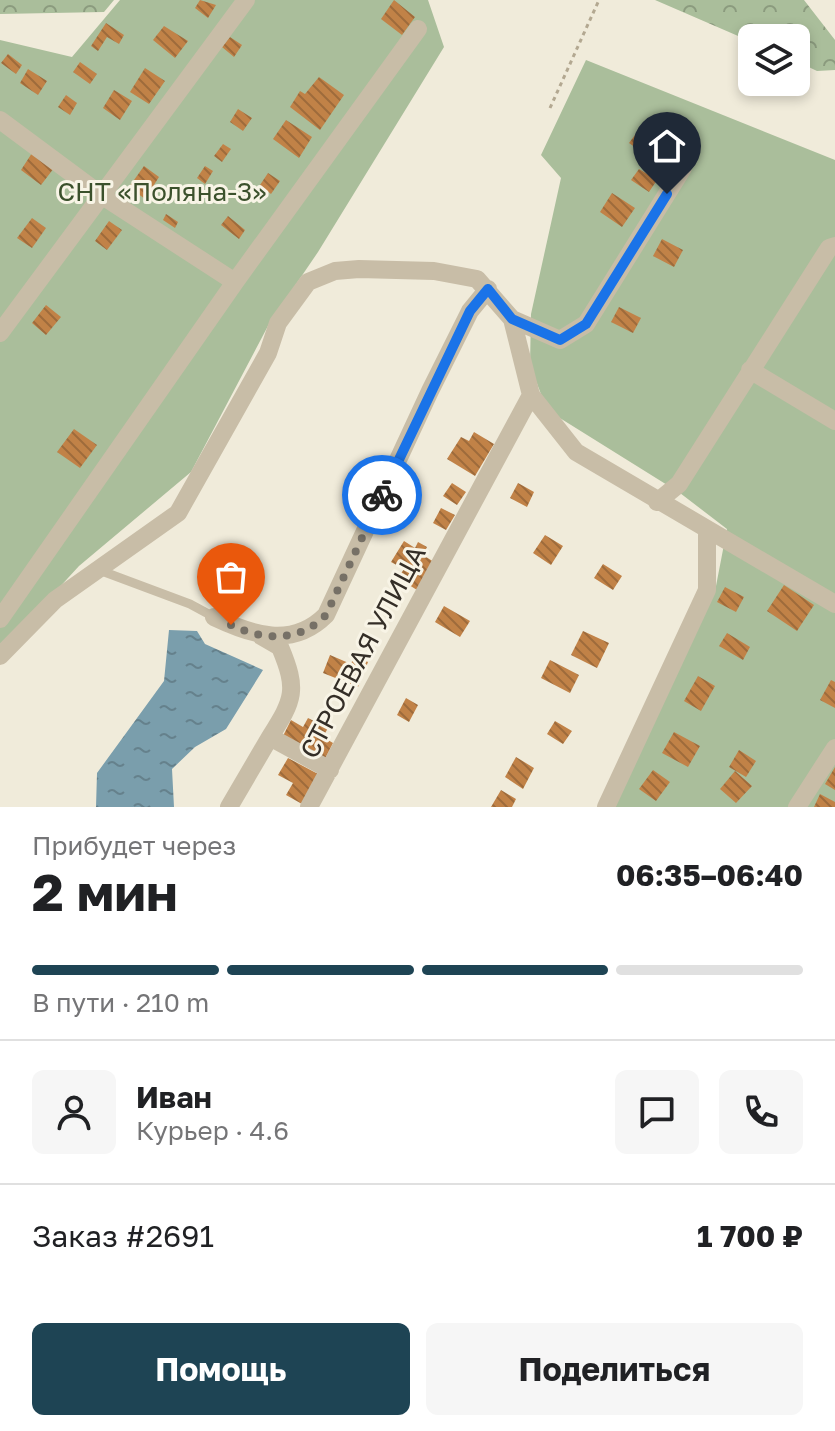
<!DOCTYPE html>
<html lang="ru">
<head>
<meta charset="utf-8">
<style>
  :root { --surface:#fff; --page:#f6f6f6; --text:#202124; --muted:#757577; --line:#e0e0e0; --accent:#1e4454 }
  body { margin:0; font-family:"Golos Text",sans-serif; background:var(--page); color:var(--text); height:100vh; display:flex; flex-direction:column; font-size:30px; white-space:nowrap }
  * { box-sizing:border-box; margin:0 }
  p { font-size:26px; color:var(--muted) }
  .icon { flex:none; width:44px; height:44px; fill:none; stroke:currentColor; stroke-width:2; stroke-linecap:round; stroke-linejoin:round }
  .map { position:relative; height:807px; overflow:hidden }
  .sheet { display:flex; flex-direction:column; background:var(--surface); flex:1 }
  .sheet>* { flex:none }
  .controls { position:absolute; left:738px; top:24px; display:grid; gap:16px }
  .controls a { display:grid; place-items:center; width:72px; height:72px; border-radius:12px; background:var(--surface); box-shadow:0 4px 12px #0003; font-size:40px }
  .pin { position:absolute; display:grid; place-items:center; width:68px; height:68px; color:#fff; margin:-82px -34px; border-radius:50% 50% 50% 0; rotate:-45deg; box-shadow:0 0 8px #0007 }
  .pin .icon { rotate:45deg }
  .courier { position:absolute; display:grid; place-items:center; width:80px; height:80px; margin:-40px; border:6px solid #1a73e8; border-radius:50%; background:#fff; color:#222; box-shadow:0 2px 10px #0007 }
  .head em { font-style:normal; font-weight:700 }
  .head div { display:flex; flex-direction:column-reverse }
  .head { display:flex; align-items:center; justify-content:space-between; height:136px; padding:0 32px }
  h1 { font-size:52px; font-weight:700; line-height:60px }
  .bar { display:grid; grid-template-columns:repeat(4,1fr); gap:12px 8px; align-content:center; height:96px; padding:0 32px }
  .bar i { height:10px; border-radius:6px; background:var(--line) }
  .bar .on { background:var(--accent) }
  .bar p { grid-column:span 4 }
  .line { display:flex; align-items:center; gap:20px; padding:0 32px; border-top:2px solid var(--line) }
  .line div { flex:1 }
  .round { display:grid; place-items:center; flex:none; width:84px; height:84px; border-radius:12px; background:var(--page) }
  .cta { display:flex; gap:16px; margin-top:auto; padding:16px 32px }
  .cta a { flex:1; height:92px; border-radius:12px; background:var(--accent); color:#fff; font-size:32px; font-weight:700; line-height:92px; text-align:center }
  .cta a+a { background:var(--page); color:var(--text) }
  .map>svg:first-child { display:block }
  .green { fill:#aabe9b }
  .forest { fill:url(#forest-crowns) }
  .water { fill:url(#water-ripples) }
  .building { fill:url(#building-back-hatch) }
  .lines { fill:none; stroke-linecap:round; stroke-linejoin:round }
  .path { stroke:#b3a891; stroke-width:3; stroke-dasharray:4 4; stroke-linecap:butt }
  .lane { stroke:#c8bda7; stroke-width:9 }
  .street { stroke:#c8bda7; stroke-width:18 }
  .done { stroke:#767066; stroke-width:8; stroke-dasharray:0 14.4 }
  .route { stroke:#1a73e8; stroke-width:10 }
  .labels { text-anchor:middle; stroke-width:6; stroke-linejoin:round; paint-order:stroke }
  .park-label { font-size:26px; fill:#3b512c; stroke:#f8f4e6 }
  .street-label { font-size:26px; fill:#342e27; stroke:#f8f4e6 }
</style>
</head>
<body>
<div class="map">
<svg width="835" height="807" viewBox="0 0 835 807">
  <defs>
    <pattern id="forest-crowns" width="20" height="18" patternUnits="userSpaceOnUse" patternTransform="scale(2)"><rect width="20" height="18" fill="#aabe9b"/><path d="M2 6a3 3 0 1 1 6 0M12 15a3 3 0 1 1 6 0" fill="none" stroke="#8b9b7e"/></pattern>
    <pattern id="water-ripples" width="26" height="14" patternUnits="userSpaceOnUse" patternTransform="scale(2)"><rect width="26" height="14" fill="#7a9eac"/><path d="M2 4q2-2 4 0t4 0M15 11q2-2 4 0t4 0" fill="none" stroke="#65818c"/></pattern>
    <pattern id="building-back-hatch" width="6" height="6" patternUnits="userSpaceOnUse" patternTransform="scale(2)"><rect width="6" height="6" fill="#c18247"/><path d="M-1 5l2 2M0 0l6 6M5-1l2 2" fill="none" stroke="#9e6b3b"/></pattern>
  </defs>
  <rect width="100%" height="100%" fill="#f0ebda"/>
  <path class="green" d="M120,0h308l16,47 -126,205 -49,72 -78,148 -112,94 -79,86v-612l72,17z
    M586,60l249,100v647h-220l101,-221 11,-57 -47,-36 -133,-83 -17,-45 1,-51 30,-136 -20,-23z"/>
  <path class="forest" d="M0,0h114l-10,12 -104,2z
    M655,0h149l31,40v30l-18,1 -21,-10v-23h-44v4z"/>
  <path class="water" d="M169,630l28,1 8,13 58,26 -37,59 -31,18 -23,22 2,38h-78l1,-34 67,-92z"/>
  <path class="building" d="M200,0l16,5 -8,13 -13,-10z
    M394,0l21,17 -13,18 -21,-16z
    M106,23l18,12 -5,9 -12,-7 -9,14 -7,-5z
    M164,26l24,15 -13,17 -22,-18z
    M230,37l12,8 -8,12 -12,-10z
    M8,54l14,11 -6,9 -15,-11z
    M80,62l17,12 -7,10 -17,-12z
    M145,68l20,13 -16,23 -19,-12z
    M28,69l19,12 -9,14 -18,-12z
    M319,77l25,18 -24,35 -30,-23 10,-16 5,3z
    M114,90l18,11 -12,19 -17,-12z
    M66,95l11,8 -7,12 -12,-8z
    M238,109l14,9 -9,13 -13,-9z
    M286,120l26,17 -13,21 -26,-19z
    M641,127l29,21 -16,23 -10,-7 5,-7 -20,-14z
    M223,144l8,5 -9,13 -8,-6z
    M32,153l22,15 -13,17 -20,-15z
    M144,166l15,11 -14,22 -16,-12z
    M205,166l8,5 -8,13 -8,-6z
    M639,169l18,11 -8,12 -18,-12z
    M268,173l12,8 -9,13 -11,-9z
    M612,193l23,15 -13,19 -22,-15z
    M166,214l12,8 -3,6 -12,-8z
    M228,216l17,14 -6,9 -18,-14z
    M32,218l14,10 -14,20 -15,-10z
    M109,221l13,9 -15,20 -12,-9z
    M662,239l21,11 -9,17 -21,-11z
    M46,305l15,12 -15,18 -14,-12z
    M619,307l22,11 -8,15 -22,-11z
    M74,429l23,16 -17,23 -23,-16z
    M474,432l20,12 -19,32 -28,-17 14,-22 8,4z
    M452,483l14,9 -9,13 -14,-9z
    M518,483l16,9 -7,15 -17,-9z
    M441,508l14,7 -9,15 -13,-7z
    M545,535l18,11 -12,19 -18,-12z
    M404,541l11,7 3,-6 9,5 -4,8 11,7 -17,28 -19,-12 6,-9 -13,-7z
    M603,564l19,12 -9,14 -19,-12z
    M784,585l30,20 -17,26 -30,-20z
    M725,587l19,10 -8,15 -19,-10z
    M444,606l26,15 -10,16 -25,-15z
    M583,631l26,12 -12,25 -26,-13z
    M727,633l23,14 -7,13 -24,-14z
    M330,655l21,9 3,-8 14,6 -10,25 -35,-14z
    M550,660l29,15 -9,18 -29,-15z
    M698,676l17,10 -14,25 -17,-10z
    M831,680l4,2v26l-15,-8z
    M406,698l12,7 -9,17 -12,-7z
    M308,718l20,10 -5,9 10,6 -8,16 -42,-23 8,-16 12,7z
    M555,721l17,10 -9,13 -16,-10z
    M674,732l26,14 -12,21 -26,-14z
    M739,750l17,11 -10,16 -17,-10z
    M516,757l18,11 -11,21 -18,-12z
    M288,758l30,16 -16,30 -16,-9 7,-12 -15,-8z
    M835,767v23l-10,-6z
    M653,770l17,12 -14,19 -17,-12z
    M735,771l17,15 -16,17 -16,-14z
    M501,790l15,9 -4,8h-21z
    M820,794l15,8v5h-21z"/>
  <g class="lines">
    <path class="path" d="M550,108l49,-108"/>
    <path class="lane" d="M99,570l91,34 24,13"/>
    <path class="street" d="M0,120l101,75 134,87
      M512,319l48,21 26,-16 97,-156
      M0,333l246,-333
      M750,370l85,51
      M657,502l22,-18 150,-236 6,-2
      M214,617c38,18 78,32 112,-2l104,-224 40,-80 18,-22
      M0,619l235,-337 183,-253
      M261,636l19,11c18,43 14,52 -10,90l60,33
      M0,656l55,-56 123,-87 90,-160 10,-30 30,-41 27,-11 24,-2 75,2 43,8 35,40 19,76 45,57 259,152
      M229,807l41,-70
      M309,807l222,-412
      M606,807l101,-217v-59
      M797,807l38,-59"/>
  </g>
  <g class="lines">
    <path class="done" d="M231,625c33,16 69,17 95,-10l56,-120"/>
    <path class="route" d="M382,495l88,-184 18,-22 24,30 48,21 26,-16 81,-130"/>
  </g>
  <g class="labels">
    <g class="park-label">
      <text x="162" y="201">СНТ «Поляна-3»</text>
    </g>
    <g class="street-label">
      <text transform="translate(363 652) rotate(-62)" y="9">СТРОЕВАЯ УЛИЦА</text>
    </g>
  </g>
</svg>
<div class="controls">
<a><svg class="icon" aria-label="layers" viewBox="0 0 24 24"><path d="M12 4l9 5-9 5-9-5zM3 14l9 5 9-5"/></svg></a>
</div>
<div class="pin" style="left:231px;top:625px;background:#ea580c"><svg class="icon" aria-label="bag" viewBox="0 0 24 24"><path d="M5 8h14l-1 12H6zM9 8a3 3 0 0 1 6 0"/></svg></div>
<div class="pin" style="left:667px;top:194px;background:#1f2937"><svg class="icon" aria-label="home" viewBox="0 0 24 24"><path d="M3 11l9-7 9 7M6 9v11h12V9"/></svg></div>
<div class="courier" style="left:382px;top:495px"><svg class="icon" aria-label="bike" viewBox="0 0 24 24"><circle cx="6" cy="16" r="4"/><circle cx="18" cy="16" r="4"/><path d="M6 16l4-8h5l3 8M10 8l3 8H6M13 5h3"/></svg></div>
</div>
<section class="sheet">
<div class="head"><div><h1>2 мин</h1><p>Прибудет через</p></div><em>06:35–06:40</em></div>
<div class="bar"><i class="on"></i><i class="on"></i><i class="on"></i><i></i><p>В пути · 210 m</p></div>
<div class="line" style="height:144px"><a class="round"><svg class="icon" aria-label="person" viewBox="0 0 24 24"><circle cx="12" cy="8" r="4"/><path d="M4 21q1-7 8-7t8 7"/></svg></a><div><b>Иван</b><p>Курьер · 4.6</p></div><a class="round"><svg class="icon" aria-label="chat" viewBox="0 0 24 24"><path d="M4 5h16v11H9l-5 4z"/></svg></a><a class="round"><svg class="icon" aria-label="phone" viewBox="0 0 24 24"><path d="M5 4h4l2 5-3 2q2 4 5 5l2-3 5 2v4C11 20 4 13 5 4z"/></svg></a></div>
<div class="line" style="height:104px"><div>Заказ #2691</div><b>1 700 ₽</b></div>
<div class="cta"><a>Помощь</a><a>Поделиться</a></div>
</section>
</body>
</html>
